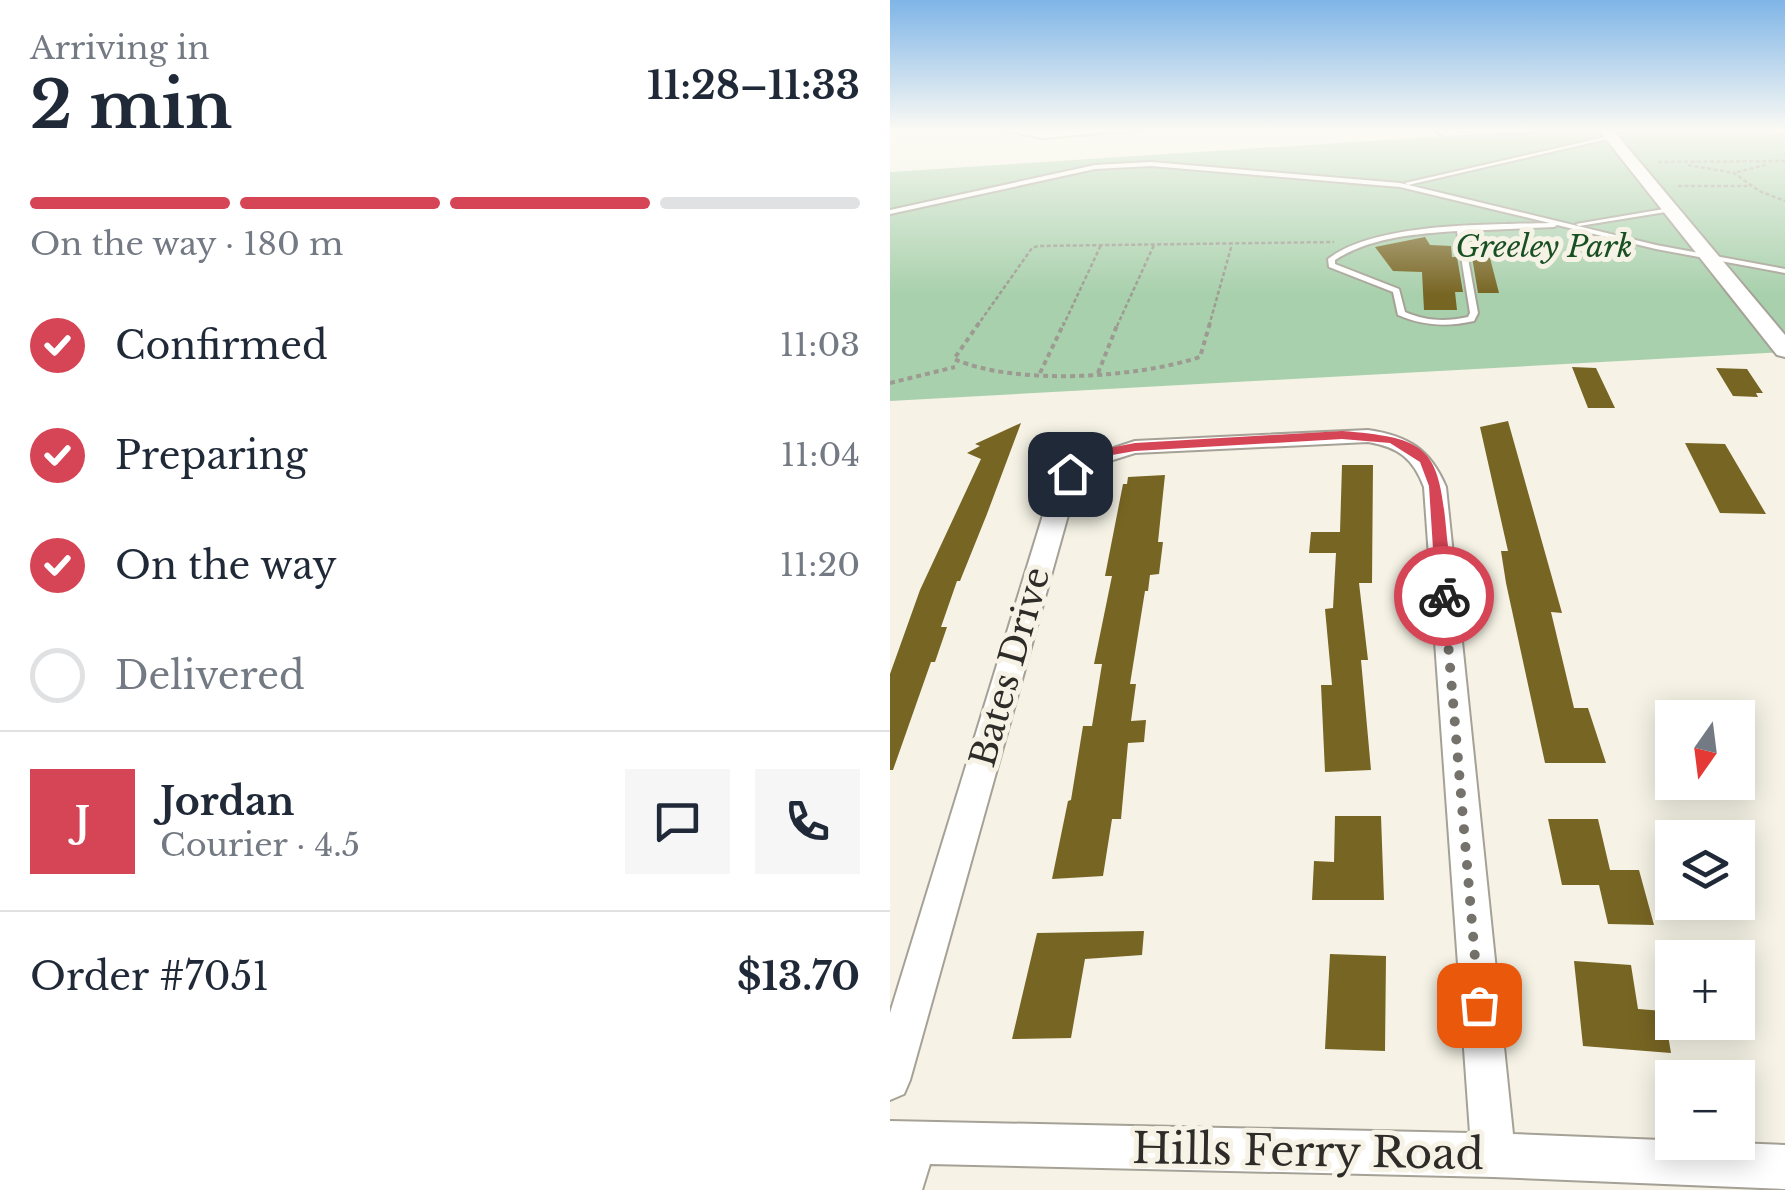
<!DOCTYPE html>
<html lang="en">
<head>
<meta charset="utf-8">
<style>
  :root { --surface:#fff; --page:#f6f6f7; --text:#1f2937; --muted:#747a83; --line:#e0e1e3; --accent:#d64555 }
  body { margin:0; font-family:"Libre Baskerville",serif; background:var(--page); color:var(--text); height:100vh; display:flex; flex-direction:column; font-size:38px; white-space:nowrap }
  * { box-sizing:border-box; margin:0 }
  p { font-size:32px; color:var(--muted) }
  .icon { flex:none; width:55px; height:55px; fill:none; stroke:currentColor; stroke-width:2; stroke-linecap:round; stroke-linejoin:round }
  .map { position:relative; flex:1; overflow:hidden }
  .panel { display:flex; flex-direction:column; background:var(--surface); width:890px }
  .panel>* { flex:none }
  .needle { width:65px; rotate:194deg }
  .fabs { position:absolute; left:765px; top:700px; display:grid; gap:20px }
  .fabs a { display:grid; place-items:center; width:100px; height:100px; border-radius:0px; background:var(--surface); box-shadow:0 5px 25px #0003; font-size:50px }
  .pin { position:absolute; display:grid; place-items:center; width:85px; height:85px; color:#fff; margin:-42px; border-radius:20px; box-shadow:0 5px 15px #0006 }
  .courier { position:absolute; display:grid; place-items:center; width:100px; height:100px; margin:-50px; border:8px solid #d64555; border-radius:50%; background:#fff; color:#222; box-shadow:0 2px 12px #0007 }
  .headline em { font-style:normal; font-weight:700 }
  .headline div { display:flex; flex-direction:column-reverse }
  .headline { display:flex; align-items:center; justify-content:space-between; height:170px; padding:0 30px }
  h1 { font-size:65px; font-weight:700; line-height:75px }
  .bar { display:grid; grid-template-columns:repeat(4,1fr); gap:15px 10px; align-content:center; height:120px; padding:0 30px }
  .bar i { height:12px; border-radius:8px; background:var(--line) }
  .bar .active { background:var(--accent) }
  .bar p { grid-column:span 4 }
  .line { display:flex; align-items:center; gap:25px; padding:0 30px; border-top:2px solid var(--line) }
  .line div { flex:1 }
  .round { display:grid; place-items:center; flex:none; width:105px; height:105px; border-radius:0px; background:var(--page) }
  ol { padding:0 30px; list-style:none }
  li { display:flex; align-items:center; gap:30px; height:110px }
  li p { margin-inline-start:auto }
  li .icon { padding:10px; border-radius:50%; background:var(--accent); color:#fff; stroke-width:4 }
  li:last-child { color:var(--muted) }
  li i { width:55px; height:55px; border:5px solid var(--line); border-radius:50% }
  main { display:flex; flex:1; min-height:0 }
  .map>svg:first-child { display:block }
  .green { fill:#a8d0ac }
  .building { fill:#776523 }
  .lines { fill:none; stroke-linecap:round; stroke-linejoin:round }
  .service-casing { stroke:#a5a196; stroke-width:4 }
  .minor-casing { stroke:#a5a196; stroke-width:4 }
  .secondary-casing { stroke:#a5a196; stroke-width:4 }
  .path-far1 { stroke:#9d9a91; stroke-width:2.5; stroke-dasharray:4 2.5; stroke-linecap:butt }
  .path { stroke:#9d9a91; stroke-width:4; stroke-dasharray:5 4; stroke-linecap:butt }
  .service { fill:#fff; fill-rule:evenodd }
  .minor { fill:#fff; fill-rule:evenodd }
  .secondary { fill:#fff; fill-rule:evenodd }
  .route { fill:#d64555 }
  .done { stroke:#74726a; stroke-width:10; stroke-dasharray:0 18 }
  .labels { text-anchor:middle; stroke-width:10; stroke-linejoin:round; paint-order:stroke }
  .far-park-label { font-size:30px; font-style:italic; fill:#185023; stroke:#f6f3e6 }
  .street-label { font-size:35px; fill:#2e2c28; stroke:#f6f3e6 }
  .near-street-label { font-size:42px; fill:#2e2c28; stroke:#f6f3e6 }
</style>
</head>
<body>
<main>
<section class="panel">
<div class="headline"><div><h1>2 min</h1><p>Arriving in</p></div><em>11:28–11:33</em></div>
<div class="bar"><i class="active"></i><i class="active"></i><i class="active"></i><i></i><p>On the way · 180 m</p></div>
<ol>
<li><svg class="icon" aria-label="check" viewBox="0 0 24 24"><path d="M5 12l5 5 9-10"/></svg>Confirmed<p>11:03</p></li>
<li><svg class="icon" aria-label="check" viewBox="0 0 24 24"><path d="M5 12l5 5 9-10"/></svg>Preparing<p>11:04</p></li>
<li><svg class="icon" aria-label="check" viewBox="0 0 24 24"><path d="M5 12l5 5 9-10"/></svg>On the way<p>11:20</p></li>
<li><i></i>Delivered</li>
</ol>
<div class="line" style="height:180px"><b class="round" style="background:var(--accent);color:#fff">J</b><div><b>Jordan</b><p>Courier · 4.5</p></div><a class="round"><svg class="icon" aria-label="chat" viewBox="0 0 24 24"><path d="M4 5h16v11H9l-5 4z"/></svg></a><a class="round"><svg class="icon" aria-label="phone" viewBox="0 0 24 24"><path d="M5 4h4l2 5-3 2q2 4 5 5l2-3 5 2v4C11 20 4 13 5 4z"/></svg></a></div>
<div class="line" style="height:130px"><div>Order #7051</div><b>$13.70</b></div>
</section>
<div class="map">
<svg width="895" height="1190" viewBox="0 0 895 1190">
  <rect width="100%" height="100%" fill="#f6f3e6"/>
  <path class="green" d="M665,129h230v223l-895,49v-229z"/>
  <path class="building" d="M535,237l5,8 21,1 1,11h5l6,35h-8l2,18h-33l-2,-38 -29,-1 -18,-24z
    M582,257l18,1 9,35h-21z
    M682,367l24,1 19,40h-27z
    M826,368l31,1 16,24h-7l2,4 -25,-1z
    M618,421l54,192 -11,-1 23,96h14l18,55h-61l-39,-180 -5,-32h7l-28,-124z
    M131,423l-34,91 -27,67h-3l-16,46h6l-12,35h-4l-38,108h-3v-96l30,-84 61,-131 -14,-6 13,-7 -5,-2z
    M795,443l40,1 41,70 -46,-1z
    M452,465h31l-1,118h-13l9,77h-7l10,110 -46,2 -4,-87h11l-7,-76 8,-1 3,-55h-27l2,-21h29z
    M275,475l-7,67h5l-4,32 -9,1 -2,16h-3l-15,93h6l-5,37 15,-1 -2,22 -16,1 -7,76h-9l-9,57 -51,3 16,-78 3,-1 12,-74h9l10,-62h-8l18,-88h-7l18,-92h4l1,-7z
    M445,816h46l3,84h-72l2,-39 20,1z
    M658,819h50l12,51h29l15,55 -46,-1 -9,-39h-37z
    M254,931l-2,24 -57,4 -14,79 -59,1 25,-106z
    M440,954l56,2 -1,95 -60,-2z
    M684,961l57,4 7,44 26,2 7,42 -88,-7z"/>
  <g class="lines">
    <g class="service-casing">
      <path id="service" d="M720,136l2,2 -204,47 -3,-2z
        M261,162l249,21 256,62 129,24v4l-129,-24 -99,-24 -3,2 -91,4 15,82 -4,8c-27,6 -51,5 -76,-6l-5,-23 -64,-25 -1,-8c48,-37 161,-34 222,-36l-150,-36 -249,-21 -56,3 -205,45v-4l205,-45zM567,231l13,82 -2,4c-23,5 -42,4 -63,-5l-6,-23 -64,-25v-4c36,-23 80,-26 122,-29z
        M780,208l2,3 -93,15 -3,-2z"/>
    </g>
    <g class="minor-casing">
      <path id="minor" d="M109,129l44,3 106,-3 -106,9z
        M546,129h10l-6,6z
        M478,430c40,6 62,19 78,57l67,647 272,11v44l-292,-12 -563,-13 -8,26h-32v-69l580,12 -46,-646c-11,-29 -26,-40 -56,-45l-233,11 -35,11 -23,19 -167,597 -6,14 -14,6v-87l161,-524 26,-29 58,-19z"/>
    </g>
    <g class="secondary-casing">
      <path id="secondary" d="M708,129h14l173,206v22l-8,-2z"/>
    </g>
    <path class="path-far1" d="M859,129l36,7
      M743,132l16,-3
      M768,162l127,-1
      M798,165l46,8 25,18 26,10
      M847,172l28,-7
      M788,186h46
      M834,186h27
      M87,326l55,-78 6,-2 296,-4
      M173,326l38,-81
      M227,326l37,-81
      M319,326l23,-82"/>
    <path class="path" d="M89,323l-25,36c62,27 182,19 246,-2l10,-34
      M150,373l24,-50
      M208,373l20,-50
      M0,383l65,-16"/>
    <use href="#service" class="service"/>
    <use href="#minor" class="minor"/>
    <use href="#secondary" class="secondary"/>
  </g>
  <linearGradient id="sky" x2="0" y2="1"><stop stop-color="#7fb5e7"/><stop offset="0.44" stop-color="#fbfaf4"/><stop offset="1" stop-color="#fbfaf4" stop-opacity="0"/></linearGradient>
  <rect width="895" height="295" fill="url(#sky)"/>
  <path class="route" d="M452,431c90,7 97,18 105,107 2,19 8,44 3,61l-14,-3 -7,-110 -9,-24 -30,-19 -48,-4 -207,12 -23,4 -37,22 -12,-3 41,-25 31,-6z"/>
  <g class="lines">
    <path class="done" d="M554,596l35,409"/>
  </g>
  <g class="labels">
    <g class="far-park-label">
      <text x="654" y="257">Greeley Park</text>
    </g>
    <g class="street-label">
      <text transform="translate(120 667) rotate(-74)" y="12">Bates Drive</text>
    </g>
    <g class="near-street-label">
      <text transform="translate(418 1151) rotate(1)" y="15">Hills Ferry Road</text>
    </g>
  </g>
</svg>
<div class="fabs">
<a><svg class="needle" viewBox="-14 -14 28 28"><path d="M0-13l5 13h-10z" fill="#e53935"/><path d="M0 13l5-13h-10z" fill="#747a83"/></svg></a>
<a><svg class="icon" aria-label="layers" viewBox="0 0 24 24"><path d="M12 4l9 5-9 5-9-5zM3 14l9 5 9-5"/></svg></a>
<a>+</a>
<a>−</a>
</div>
<div class="pin" style="left:589px;top:1005px;background:#ea580c"><svg class="icon" aria-label="bag" viewBox="0 0 24 24"><path d="M5 8h14l-1 12H6zM9 8a3 3 0 0 1 6 0"/></svg></div>
<div class="pin" style="left:180px;top:474px;background:#1f2937"><svg class="icon" aria-label="home" viewBox="0 0 24 24"><path d="M3 11l9-7 9 7M6 9v11h12V9"/></svg></div>
<div class="courier" style="left:554px;top:596px"><svg class="icon" aria-label="bike" viewBox="0 0 24 24"><circle cx="6" cy="16" r="4"/><circle cx="18" cy="16" r="4"/><path d="M6 16l4-8h5l3 8M10 8l3 8H6M13 5h3"/></svg></div>
</div>
</main>
</body>
</html>
